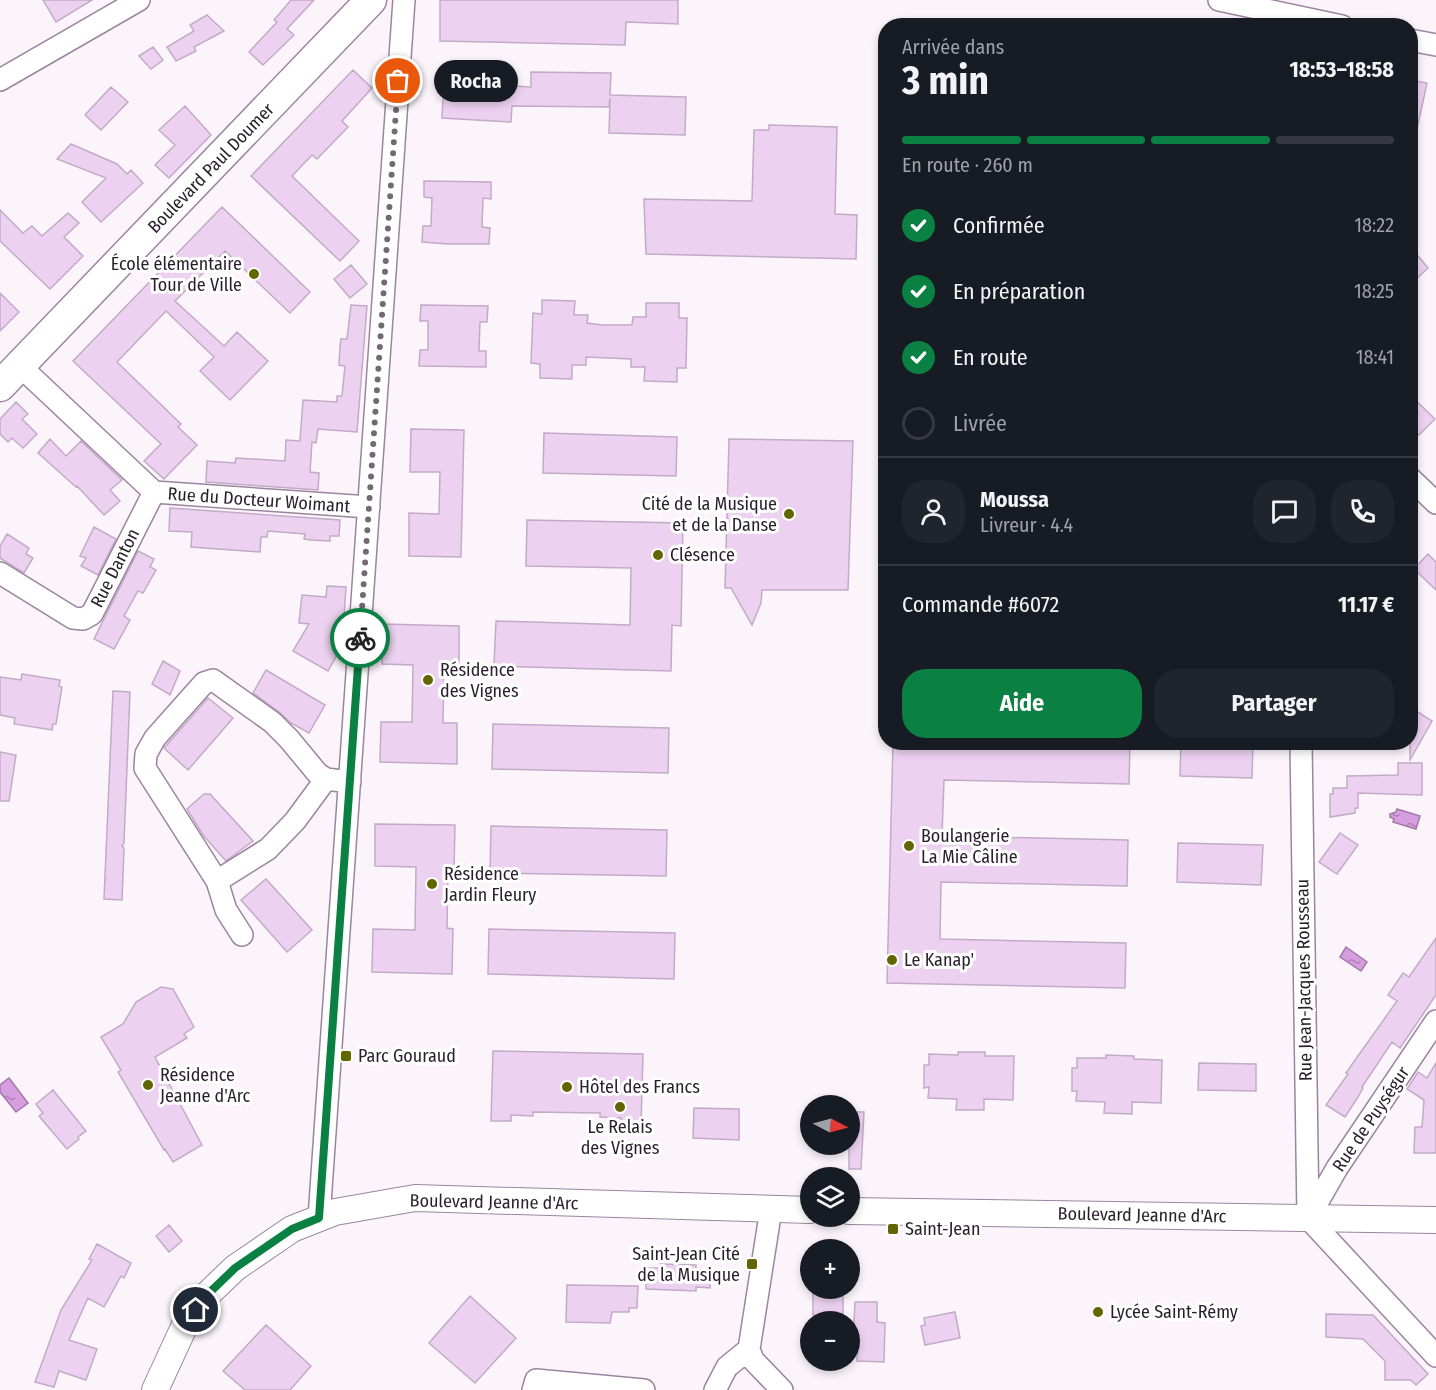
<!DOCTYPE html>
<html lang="fr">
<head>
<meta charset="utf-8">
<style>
  :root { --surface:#171b24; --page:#20242c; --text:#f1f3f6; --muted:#9ea1a6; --line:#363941; --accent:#0b8043 }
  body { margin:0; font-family:"Fira Sans Condensed",sans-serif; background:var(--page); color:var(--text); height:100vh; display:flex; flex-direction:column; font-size:22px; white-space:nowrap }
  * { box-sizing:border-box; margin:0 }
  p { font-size:20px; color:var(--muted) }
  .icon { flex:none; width:33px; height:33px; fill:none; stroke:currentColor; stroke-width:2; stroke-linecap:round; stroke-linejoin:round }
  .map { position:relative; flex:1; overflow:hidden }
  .sheet { position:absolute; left:878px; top:18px; width:540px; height:732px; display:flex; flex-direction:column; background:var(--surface); border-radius:24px; box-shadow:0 3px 9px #0003 }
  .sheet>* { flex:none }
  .needle { width:39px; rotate:96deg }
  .controls { position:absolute; left:800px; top:1095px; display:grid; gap:12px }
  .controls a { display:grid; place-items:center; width:60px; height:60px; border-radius:50%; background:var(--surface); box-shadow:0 3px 9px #0003; font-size:30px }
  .pin { position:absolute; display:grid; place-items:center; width:51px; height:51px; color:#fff; margin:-26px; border:3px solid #fff; border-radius:50%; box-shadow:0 2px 6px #0007 }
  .courier { position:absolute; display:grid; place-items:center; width:60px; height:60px; margin:-30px; border:4px solid #0b8043; border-radius:50%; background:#fff; color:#222; box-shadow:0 2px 8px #0007 }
  .bubble { position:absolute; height:42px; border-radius:21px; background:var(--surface); box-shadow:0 3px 9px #0003; font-size:20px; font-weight:700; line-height:42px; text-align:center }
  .summary em { font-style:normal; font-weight:700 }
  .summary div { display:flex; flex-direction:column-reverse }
  .summary { display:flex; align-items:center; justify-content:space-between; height:102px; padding:0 24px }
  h1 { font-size:39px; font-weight:700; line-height:45px }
  .bar { display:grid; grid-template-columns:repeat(4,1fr); gap:9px 6px; align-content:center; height:72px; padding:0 24px }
  .bar i { height:8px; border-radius:4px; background:var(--line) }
  .bar .selected { background:var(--accent) }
  .bar p { grid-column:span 4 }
  .line { display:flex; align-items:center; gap:15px; padding:0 24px; border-top:2px solid var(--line) }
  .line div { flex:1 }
  .round { display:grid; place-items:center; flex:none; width:63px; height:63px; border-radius:24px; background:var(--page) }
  ol { padding:0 24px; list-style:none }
  li { display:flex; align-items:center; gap:18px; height:66px }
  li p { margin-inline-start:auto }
  li .icon { padding:6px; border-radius:50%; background:var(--accent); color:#fff; stroke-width:4 }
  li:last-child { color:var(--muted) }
  li i { width:33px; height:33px; border:3px solid var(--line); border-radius:50% }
  .cta { display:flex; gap:12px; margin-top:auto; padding:12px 24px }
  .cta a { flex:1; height:69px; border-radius:24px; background:var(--accent); color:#fff; font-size:24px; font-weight:700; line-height:69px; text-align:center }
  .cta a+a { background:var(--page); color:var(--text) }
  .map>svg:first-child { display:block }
  .water { fill:url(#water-ripples); stroke:#a278a9; stroke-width:1.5 }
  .building { fill:#ecd2f0; stroke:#c3aac7; stroke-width:1.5 }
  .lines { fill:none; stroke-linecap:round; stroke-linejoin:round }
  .minor-casing { stroke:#9c84a0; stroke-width:24 }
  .tertiary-casing { stroke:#9c84a0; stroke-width:28 }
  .secondary-casing { stroke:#9c84a0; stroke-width:33 }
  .minor { stroke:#fff; stroke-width:21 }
  .tertiary { stroke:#fff; stroke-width:26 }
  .secondary { stroke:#fff; stroke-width:30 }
  .done { stroke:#726a73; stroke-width:6; stroke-dasharray:0 10.8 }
  .route { stroke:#0b8043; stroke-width:8 }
  .poi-dot { fill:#636500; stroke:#fff; stroke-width:2 }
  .labels { text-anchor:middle; stroke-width:6; stroke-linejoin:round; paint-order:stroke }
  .street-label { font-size:18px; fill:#281f2a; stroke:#fff }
  .poi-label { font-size:18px; fill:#281f2a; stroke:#fff; text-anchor:start }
</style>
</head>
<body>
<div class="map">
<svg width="1436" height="1390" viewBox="0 0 1436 1390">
  <defs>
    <pattern id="water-ripples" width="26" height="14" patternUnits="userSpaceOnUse" patternTransform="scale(1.5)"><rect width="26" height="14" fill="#d69edf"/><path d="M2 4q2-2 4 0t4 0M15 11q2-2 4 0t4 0" fill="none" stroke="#ae80b5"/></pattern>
  </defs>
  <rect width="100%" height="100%" fill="#fbf5fb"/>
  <path class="water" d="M1397,809l23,7 -4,13 -23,-7 1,-3 -4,-2v-3l6,-2z
    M1346,947l21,15 -6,9 -21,-14z
    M9,1078l19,25 -12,9 -16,-20v-7z"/>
  <path class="building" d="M43,0h49l-36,22z
    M291,0h23l-27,29 7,6 -31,30 -14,-13 28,-30 -3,-2z
    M440,0h238v24l-52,-2 -1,23 -185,-4z
    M207,15l17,16 -30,16 2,4 -20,10 -9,-14 27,-16 -4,-6z
    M153,47l10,13 -12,9 -12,-13z
    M353,70l19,18 -30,33 6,6 -31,32 -5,-4 -20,21 67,65 -19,20 -89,-85z
    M531,72l80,1 -1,22 76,2 -1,38 -76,-2 1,-35 -1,9 -97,-1 -1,16 -69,-4 2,-36 87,5z
    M1410,80l17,3 -10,46 -7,-1z
    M111,87l17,15 -27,28 -16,-15z
    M185,106l26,29 -42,43 -14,-13 20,-20 -16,-15z
    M769,125l68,2 -2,87 22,1 -1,44 -210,-5 -2,-55 108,2 2,-71h15z
    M71,144l46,20 10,10 4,-4 12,13 -42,39 -19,-20 24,-24 -49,-19z
    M424,181l67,1v17l-8,-1 -1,29 8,1 -1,16h-41l-26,-2 1,-16h8l1,-28 -8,-1z
    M222,207l88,85 -20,21 -65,-62 -50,50 49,45 13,-14 31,29 -38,39 -30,-29 14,-14 -48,-46 -49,51 64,62 -3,3 19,18 -33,34 -20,-18 17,-17 -88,-83z
    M0,210l23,23 9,-7 10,10 26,-23 11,10 -15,14 19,19 -33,33 -50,-48z
    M1410,246l18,22 -18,17z
    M351,265l16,19 -17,14 -16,-19z
    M0,293l19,19 -19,19z
    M542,300l33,1 -1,14h14l-1,8 15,2h30l1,-8h13v-14h33v15h8l-1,50h-9v14l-33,-1 1,-14h-14v-8l-45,-2v8h-14v14l-32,-1v-14l-9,-1 2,-50 9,1z
    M351,305l16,1 -10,126 -39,-3 -2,14 -4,-1 -2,30 9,1 -1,17 -112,-8 1,-21 28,2 1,-5 49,3 1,-21 14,1 3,-41 34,2v-6h5l3,-30 -6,-1 1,-19 1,-7h6z
    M421,305l67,1 -1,16h-7l-1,29h7v16l-67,-1 1,-16h8v-29h-8z
    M1410,395l25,24 -16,16 -9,-9z
    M16,402l12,12 -6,5 15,15 -14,14 -11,-10 -4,4 -8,-8v-15z
    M411,429l53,1 -3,127 -52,-1v-43l30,1 1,-42h-30z
    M544,433l133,4 -1,39 -133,-3z
    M50,439l16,17 15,-15 41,39 -12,10 10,11 -16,14 -27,-29 -1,1 -38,-34z
    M729,439l124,2 -5,149h-86l-1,13 -9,22 -21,-37h-6z
    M170,508l170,12 -1,16h-9v5l-19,-1 -7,-1 1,-5 -37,-3 -1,6h-6l-1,15 -69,-5 1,-15 -23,-1z
    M527,520l156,3 -2,103 -9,-1 -1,46 -177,-5 2,-45 134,4 1,-57 -105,-2z
    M94,527l22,12 -18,36 -17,-9 5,-8 -6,-2z
    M7,534l22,14 -3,6 7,4 -9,15 -24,-15v-12z
    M138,551l16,8 -4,8 6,3 -13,23 -5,-2 -14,25 6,4 -16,29 -20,-10z
    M1428,554l8,8v28l-22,-21z
    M327,586l19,1 -4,59 -14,25 -35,-20 16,-27 -10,-1 3,-28 24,2z
    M383,624l76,2v40h-15l-1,57h14v41l-77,-2 1,-40h31l1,-57 -31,-1z
    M163,661l17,10 -10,24 -18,-11z
    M266,670l59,35 -16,28 -18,-10 -12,-11 -26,-19z
    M22,674l38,6 -1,6 3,1 -6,37h-3l-1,6 -38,-6 1,-6 -15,-3v-38l21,3z
    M113,691l17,1 -6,151 -2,3 2,2 -2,52 -18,-1z
    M208,698l25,20 -45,52 -24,-22z
    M1410,707l22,14 -22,39z
    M493,724l176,4 -1,45 -176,-4z
    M893,742h237l-1,42 -185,-4 -2,56 186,4 -1,46 -186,-4 -1,57 186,4 -1,45 -238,-5z
    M1181,742h72l-1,36 -72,-2z
    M0,752l16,3 -7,46h-9z
    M1398,763h24v32l-64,-2v15h-3v5l-25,4v-23h3v-6h14v-12l51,-1z
    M204,794h6l43,47 -27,20 -23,-26 -16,-26z
    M375,824l80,1 -1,46 -6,-1 -1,58 6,1 -1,45 -80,-2 1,-43 42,1 1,-63 -41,-1z
    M491,826l176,4 -1,46 -176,-3z
    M1340,833l18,12 -21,29 -18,-12z
    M1178,843l85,2 -2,40 -84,-3z
    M266,879l46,51 -25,22 -46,-52z
    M489,929l186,4 -1,46 -186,-5z
    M1436,938v57l-36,53 -8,-6 -30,45 1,1 -5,9 -13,20 -19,-12 22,-31 -2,-1 7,-10 44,-62 -9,-6 15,-22 6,4z
    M161,987l12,2 21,38 -10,7 3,4 -32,19 47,88 -29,17 -8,-13 -1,1 -46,-78 3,-2 -20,-33 22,-13 13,-22z
    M493,1051l150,3 -2,70h-20v-6l-21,-1v-4l-67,-1v4l-22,-1v6h-20z
    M958,1052h27v4h29l-1,44 -29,-1v11h-28l1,-11 -29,-1 1,-11 -5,1v-23h5v-11l29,1z
    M1106,1055l28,1v3l28,1 -1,43 -29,-1v12l-28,-1 1,-11 -29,-1 1,-10h-5v-23h5v-10h29z
    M1199,1063l57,1v27l-58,-1z
    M1436,1063v90h-22l1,-26h7l2,-27 -17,-11 11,-17 9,6z
    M53,1090l33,41 -8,6 1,2 -12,10 -28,-33 4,-3 -7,-9z
    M694,1108l45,1v31l-46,-2z
    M849,1112h15l-3,57h-12z
    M169,1225l13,16 -13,11 -13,-16z
    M97,1244l34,19 -7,15 -3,-2 -17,31 -16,-9 -19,42 28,9 -11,31 -27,-9 -5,16 -19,-5 26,-72 31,-50 -3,-1z
    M660,1264l36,1v4l14,1v18l-14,-1v4l-50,-2v-21h14z
    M567,1285l71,1 -1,22h-8v4h-17l-2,11 -44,-1z
    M813,1289h30v27l-30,-1z
    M470,1296l46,42 -41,45 -46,-40z
    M855,1302h22v20l8,1 -1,39 -27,-1 1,-19h-5z
    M955,1312l5,26 -35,7 -4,-19 4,-1 -1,-7z
    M1326,1314l47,1 55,59 -12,11 -5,-5h-26v-19l-22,-22 -37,-2z
    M266,1325l45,41 -21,24h-45l-22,-19z"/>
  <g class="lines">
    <g class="minor-casing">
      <path id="minor" d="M1219,0l123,26
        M1410,40l26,5
        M0,80l139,-80
        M20,366l134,126 215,15
        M1410,478l26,25
        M0,573l73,45 10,1 9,-5 62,-122
        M1301,742l7,476
        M217,881l51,-32 27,-28 31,-42
        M242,935l-16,-25 -9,-29 -72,-113 1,-14 9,-16 49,-55 9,-3 59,42 17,17 29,35 8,5 24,3
        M771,1209l-22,140 4,11 29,30
        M1309,1217l28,-49 99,-147
        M319,1218l85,-1218
        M1308,1218l128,138
        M533,1390l3,-10 108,10
        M715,1390l12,-23 22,-18"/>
    </g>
    <g class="tertiary-casing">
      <path id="tertiary" d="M849,1211l587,9
        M155,1390l29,-63 24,-33 27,-26 57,-39 43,-17 80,-14 395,12"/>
    </g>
    <g class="secondary-casing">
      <path id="secondary" d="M0,386l371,-386"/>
    </g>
    <use href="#minor" class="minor"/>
    <use href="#tertiary" class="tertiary"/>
    <use href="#secondary" class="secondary"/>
  </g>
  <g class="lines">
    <path class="done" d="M360,638l38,-557"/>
    <path class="route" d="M196,1310l12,-16 27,-26 57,-39 27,-11 41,-580"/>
  </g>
  <g class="poi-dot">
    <circle cx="254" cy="274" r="6"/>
    <circle cx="789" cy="514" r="6"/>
    <circle cx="658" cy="555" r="6"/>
    <circle cx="428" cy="680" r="6"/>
    <circle cx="909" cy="846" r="6"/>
    <circle cx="432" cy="884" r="6"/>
    <circle cx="892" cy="960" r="6"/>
    <rect x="340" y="1050" width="12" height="12" rx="3"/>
    <circle cx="148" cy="1085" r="6"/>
    <circle cx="567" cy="1087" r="6"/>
    <circle cx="620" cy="1107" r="6"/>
    <rect x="887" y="1223" width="12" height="12" rx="3"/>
    <rect x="746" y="1258" width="12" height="12" rx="3"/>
    <circle cx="1098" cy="1312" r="6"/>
  </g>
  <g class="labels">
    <g class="street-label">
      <text transform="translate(211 168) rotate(-46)" y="6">Boulevard Paul Doumer</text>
      <text transform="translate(259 500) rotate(4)" y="6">Rue du Docteur Woimant</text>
      <text transform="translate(115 568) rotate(-63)" y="6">Rue Danton</text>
      <text transform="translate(1304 980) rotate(-91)" y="6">Rue Jean-Jacques Rousseau</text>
      <text transform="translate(1371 1119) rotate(-56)" y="6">Rue de Puységur</text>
      <text transform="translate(494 1202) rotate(1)" y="6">Boulevard Jeanne d'Arc</text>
      <text transform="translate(1142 1215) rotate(1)" y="6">Boulevard Jeanne d'Arc</text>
    </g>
    <g class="poi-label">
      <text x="242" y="270" text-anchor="end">École élémentaire<tspan x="242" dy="21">Tour de Ville</tspan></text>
      <text x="777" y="510" text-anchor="end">Cité de la Musique<tspan x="777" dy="21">et de la Danse</tspan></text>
      <text x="670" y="561">Clésence</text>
      <text x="440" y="676">Résidence<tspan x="440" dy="21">des Vignes</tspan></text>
      <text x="921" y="842">Boulangerie<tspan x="921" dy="21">La Mie Câline</tspan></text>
      <text x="444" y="880">Résidence<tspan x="444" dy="21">Jardin Fleury</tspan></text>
      <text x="904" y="966">Le Kanap'</text>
      <text x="358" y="1062">Parc Gouraud</text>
      <text x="160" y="1081">Résidence<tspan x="160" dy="21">Jeanne d'Arc</tspan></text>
      <text x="579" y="1093">Hôtel des Francs</text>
      <text x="620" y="1133" text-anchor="middle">Le Relais<tspan x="620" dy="21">des Vignes</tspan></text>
      <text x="905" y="1235">Saint-Jean</text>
      <text x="740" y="1260" text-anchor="end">Saint-Jean Cité<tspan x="740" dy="21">de la Musique</tspan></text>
      <text x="1110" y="1318">Lycée Saint-Rémy</text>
    </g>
  </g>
</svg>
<div class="controls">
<a><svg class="needle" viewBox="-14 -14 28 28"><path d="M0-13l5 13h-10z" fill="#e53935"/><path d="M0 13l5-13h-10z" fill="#9ea1a6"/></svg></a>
<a><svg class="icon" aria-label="layers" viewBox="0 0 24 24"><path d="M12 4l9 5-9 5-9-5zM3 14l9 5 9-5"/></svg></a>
<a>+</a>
<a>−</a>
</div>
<div class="pin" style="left:398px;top:81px;background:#ea580c"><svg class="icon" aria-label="bag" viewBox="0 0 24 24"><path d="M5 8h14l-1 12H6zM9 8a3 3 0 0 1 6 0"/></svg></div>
<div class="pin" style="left:196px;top:1310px;background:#1f2937"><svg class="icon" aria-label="home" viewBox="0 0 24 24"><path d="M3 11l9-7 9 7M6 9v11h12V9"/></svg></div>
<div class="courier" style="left:360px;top:638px"><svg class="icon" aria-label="bike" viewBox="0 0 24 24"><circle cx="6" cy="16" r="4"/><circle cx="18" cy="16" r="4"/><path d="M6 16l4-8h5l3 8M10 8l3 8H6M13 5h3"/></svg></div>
<div class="bubble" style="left:434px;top:60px;width:84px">Rocha</div>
<section class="sheet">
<div class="summary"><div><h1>3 min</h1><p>Arrivée dans</p></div><em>18:53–18:58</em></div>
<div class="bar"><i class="selected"></i><i class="selected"></i><i class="selected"></i><i></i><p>En route · 260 m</p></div>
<ol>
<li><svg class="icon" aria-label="check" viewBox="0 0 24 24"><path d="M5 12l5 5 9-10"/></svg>Confirmée<p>18:22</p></li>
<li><svg class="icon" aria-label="check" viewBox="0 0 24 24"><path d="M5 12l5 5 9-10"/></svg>En préparation<p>18:25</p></li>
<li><svg class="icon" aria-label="check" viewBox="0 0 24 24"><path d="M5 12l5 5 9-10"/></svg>En route<p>18:41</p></li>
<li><i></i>Livrée</li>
</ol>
<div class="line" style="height:108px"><a class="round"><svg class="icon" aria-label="person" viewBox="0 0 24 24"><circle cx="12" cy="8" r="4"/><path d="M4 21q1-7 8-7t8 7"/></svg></a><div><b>Moussa</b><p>Livreur · 4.4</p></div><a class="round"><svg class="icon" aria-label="chat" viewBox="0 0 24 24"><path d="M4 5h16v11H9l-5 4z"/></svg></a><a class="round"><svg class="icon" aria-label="phone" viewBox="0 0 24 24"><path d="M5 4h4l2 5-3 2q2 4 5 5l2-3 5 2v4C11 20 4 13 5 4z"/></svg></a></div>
<div class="line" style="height:78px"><div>Commande #6072</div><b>11.17 €</b></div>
<div class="cta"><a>Aide</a><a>Partager</a></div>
</section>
</div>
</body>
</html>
